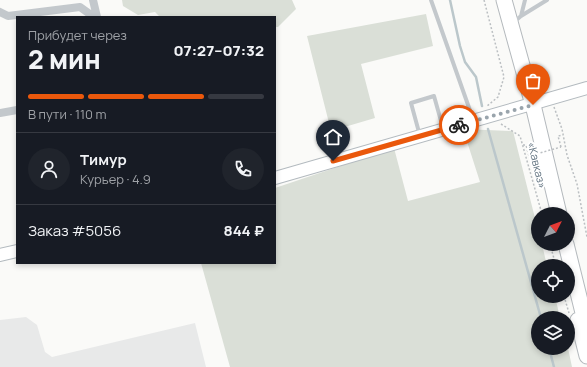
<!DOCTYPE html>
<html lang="ru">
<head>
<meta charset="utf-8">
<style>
  :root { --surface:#171b24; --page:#20242c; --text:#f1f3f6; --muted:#9ea1a6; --line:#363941; --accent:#ea580c }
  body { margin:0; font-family:Manrope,sans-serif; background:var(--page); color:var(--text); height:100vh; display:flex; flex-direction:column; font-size:15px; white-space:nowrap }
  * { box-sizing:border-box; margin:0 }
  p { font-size:13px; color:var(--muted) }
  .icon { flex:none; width:22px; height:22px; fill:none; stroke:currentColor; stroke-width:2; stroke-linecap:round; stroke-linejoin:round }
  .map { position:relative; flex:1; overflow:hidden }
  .sheet { position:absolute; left:16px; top:16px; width:260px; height:248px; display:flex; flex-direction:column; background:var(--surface); border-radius:0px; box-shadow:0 2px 6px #0003 }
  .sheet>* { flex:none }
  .needle { width:26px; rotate:48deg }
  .fabs { position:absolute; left:531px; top:207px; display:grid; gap:8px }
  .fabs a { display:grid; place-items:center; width:44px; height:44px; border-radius:50%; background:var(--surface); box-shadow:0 2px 6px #0003; font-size:20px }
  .pin { position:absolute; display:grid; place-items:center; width:34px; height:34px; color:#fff; margin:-41px -17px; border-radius:50% 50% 50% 0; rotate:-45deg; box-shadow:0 0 4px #0007 }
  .pin .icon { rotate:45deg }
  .courier { position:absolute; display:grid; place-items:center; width:40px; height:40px; margin:-20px; border:3px solid #ea580c; border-radius:50%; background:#fff; color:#222; box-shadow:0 1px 5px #0007 }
  .head em { font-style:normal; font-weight:800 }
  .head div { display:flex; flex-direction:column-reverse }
  .head { display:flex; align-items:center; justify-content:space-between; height:68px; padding:0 12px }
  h1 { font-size:26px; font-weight:800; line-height:30px }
  .bar { display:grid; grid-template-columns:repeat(4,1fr); gap:6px 4px; align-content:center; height:48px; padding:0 12px }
  .bar i { height:5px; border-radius:3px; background:var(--line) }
  .bar .current { background:var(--accent) }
  .bar p { grid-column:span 4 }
  .line { display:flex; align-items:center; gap:10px; padding:0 12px; border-top:1px solid var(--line) }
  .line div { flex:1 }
  .round { display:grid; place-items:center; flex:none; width:42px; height:42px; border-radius:21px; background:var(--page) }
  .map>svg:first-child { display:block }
  .built { fill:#e8e9e9 }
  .green { fill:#dadfd7 }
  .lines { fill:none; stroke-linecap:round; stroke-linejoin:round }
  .stream { stroke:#bbc7cb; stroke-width:2.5 }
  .secondary-casing { stroke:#b3babf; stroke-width:14 }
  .highway-casing { stroke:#b4b9bd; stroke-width:17 }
  .path { stroke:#bbbfc2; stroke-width:1.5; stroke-dasharray:2 2; stroke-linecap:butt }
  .lane { stroke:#c3c8cc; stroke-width:4 }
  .street { stroke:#c3c8cc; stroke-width:8 }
  .secondary { stroke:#fff; stroke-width:12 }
  .highway { stroke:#fff; stroke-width:15 }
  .path-bridge { stroke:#bbbfc2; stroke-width:1.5; stroke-dasharray:2 2; stroke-linecap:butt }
  .done { stroke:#99a4ac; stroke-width:4; stroke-dasharray:0 7.2 }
  .route { stroke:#ea580c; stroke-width:5 }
  .labels { text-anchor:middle; stroke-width:4; stroke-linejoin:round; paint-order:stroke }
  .street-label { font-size:11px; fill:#657683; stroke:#fff }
</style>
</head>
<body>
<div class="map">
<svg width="587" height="367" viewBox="0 0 587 367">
  <rect width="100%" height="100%" fill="#fafaf8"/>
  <path class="built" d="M26,317l11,8 8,27 7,5 143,-34 11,44h-206v-47z"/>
  <path class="green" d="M122,0h170l4,9 -18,18h-3v-10h-115l-5,-5 -17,3 -15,-9z
    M426,14l7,32 -72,18 14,54 -44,13 -24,-95z
    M463,129l50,2 25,99v14h4l5,22h-9v30h17l5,22h-22v30h30l4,19h-342l-29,-104h74v-75l119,-40 14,53 72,-19z"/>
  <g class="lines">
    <path class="stream" d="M450,0l10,46 5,16 11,15 6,29
      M488,129l53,189
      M549,348l5,19"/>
    <g class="secondary-casing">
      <path id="secondary" d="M275,178l312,-90
        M0,255l17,-4"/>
    </g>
    <g class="highway-casing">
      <path id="highway" d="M504,0l29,105 26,109
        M566,244l21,85
        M578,320l9,36"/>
    </g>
    <path class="path" d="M484,0l20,77 -6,20 -11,9
      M554,107l8,22 5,26 10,29 10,53
      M501,124l19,12 22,78
      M523,145h3l3,11
      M561,147l-3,-11 5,-1
      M550,244l6,22
      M564,296l5,17"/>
    <path class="lane" d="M431,0l42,119
      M521,16l26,-16
      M514,22l7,-6 4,-16
      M420,136l-9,-33 23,-7 9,32"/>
    <path class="street" d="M93,0l4,17
      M0,12l8,4 72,-9 14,10
      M0,113l17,-3"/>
    <use href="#secondary" class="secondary"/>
    <use href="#highway" class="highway"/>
    <path class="path-bridge" d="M529,156l32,-9"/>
  </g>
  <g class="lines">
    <path class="done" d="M459,125l74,-20"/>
    <path class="route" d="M333,161l126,-36"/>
  </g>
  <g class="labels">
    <g class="street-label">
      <text transform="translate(537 165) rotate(76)" y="4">«Кавказ»</text>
    </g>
  </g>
</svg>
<div class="fabs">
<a><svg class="needle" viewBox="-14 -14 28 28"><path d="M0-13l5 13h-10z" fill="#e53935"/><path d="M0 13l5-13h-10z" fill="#9ea1a6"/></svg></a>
<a><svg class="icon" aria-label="locate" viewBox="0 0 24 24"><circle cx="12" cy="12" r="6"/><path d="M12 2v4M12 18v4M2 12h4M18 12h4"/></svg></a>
<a><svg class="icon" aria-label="layers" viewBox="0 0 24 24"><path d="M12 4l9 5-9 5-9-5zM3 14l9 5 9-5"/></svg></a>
</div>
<div class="pin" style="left:533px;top:105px;background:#ea580c"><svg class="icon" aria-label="bag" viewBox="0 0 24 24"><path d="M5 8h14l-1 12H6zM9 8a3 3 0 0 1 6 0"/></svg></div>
<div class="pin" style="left:333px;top:161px;background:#1f2937"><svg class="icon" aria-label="home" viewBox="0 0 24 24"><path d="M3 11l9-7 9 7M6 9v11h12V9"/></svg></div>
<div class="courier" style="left:459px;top:125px"><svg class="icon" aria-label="bike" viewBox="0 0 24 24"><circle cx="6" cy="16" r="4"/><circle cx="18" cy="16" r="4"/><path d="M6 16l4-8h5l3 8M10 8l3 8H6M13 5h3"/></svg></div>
<section class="sheet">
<div class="head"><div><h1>2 мин</h1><p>Прибудет через</p></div><em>07:27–07:32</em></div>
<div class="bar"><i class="current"></i><i class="current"></i><i class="current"></i><i></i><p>В пути · 110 m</p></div>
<div class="line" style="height:72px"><a class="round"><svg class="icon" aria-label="person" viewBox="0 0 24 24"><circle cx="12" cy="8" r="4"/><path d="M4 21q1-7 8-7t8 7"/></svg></a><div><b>Тимур</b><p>Курьер · 4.9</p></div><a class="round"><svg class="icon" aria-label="phone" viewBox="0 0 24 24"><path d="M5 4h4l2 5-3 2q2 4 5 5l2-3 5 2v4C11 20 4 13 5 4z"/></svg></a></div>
<div class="line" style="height:52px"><div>Заказ #5056</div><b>844 ₽</b></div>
</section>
</div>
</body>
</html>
